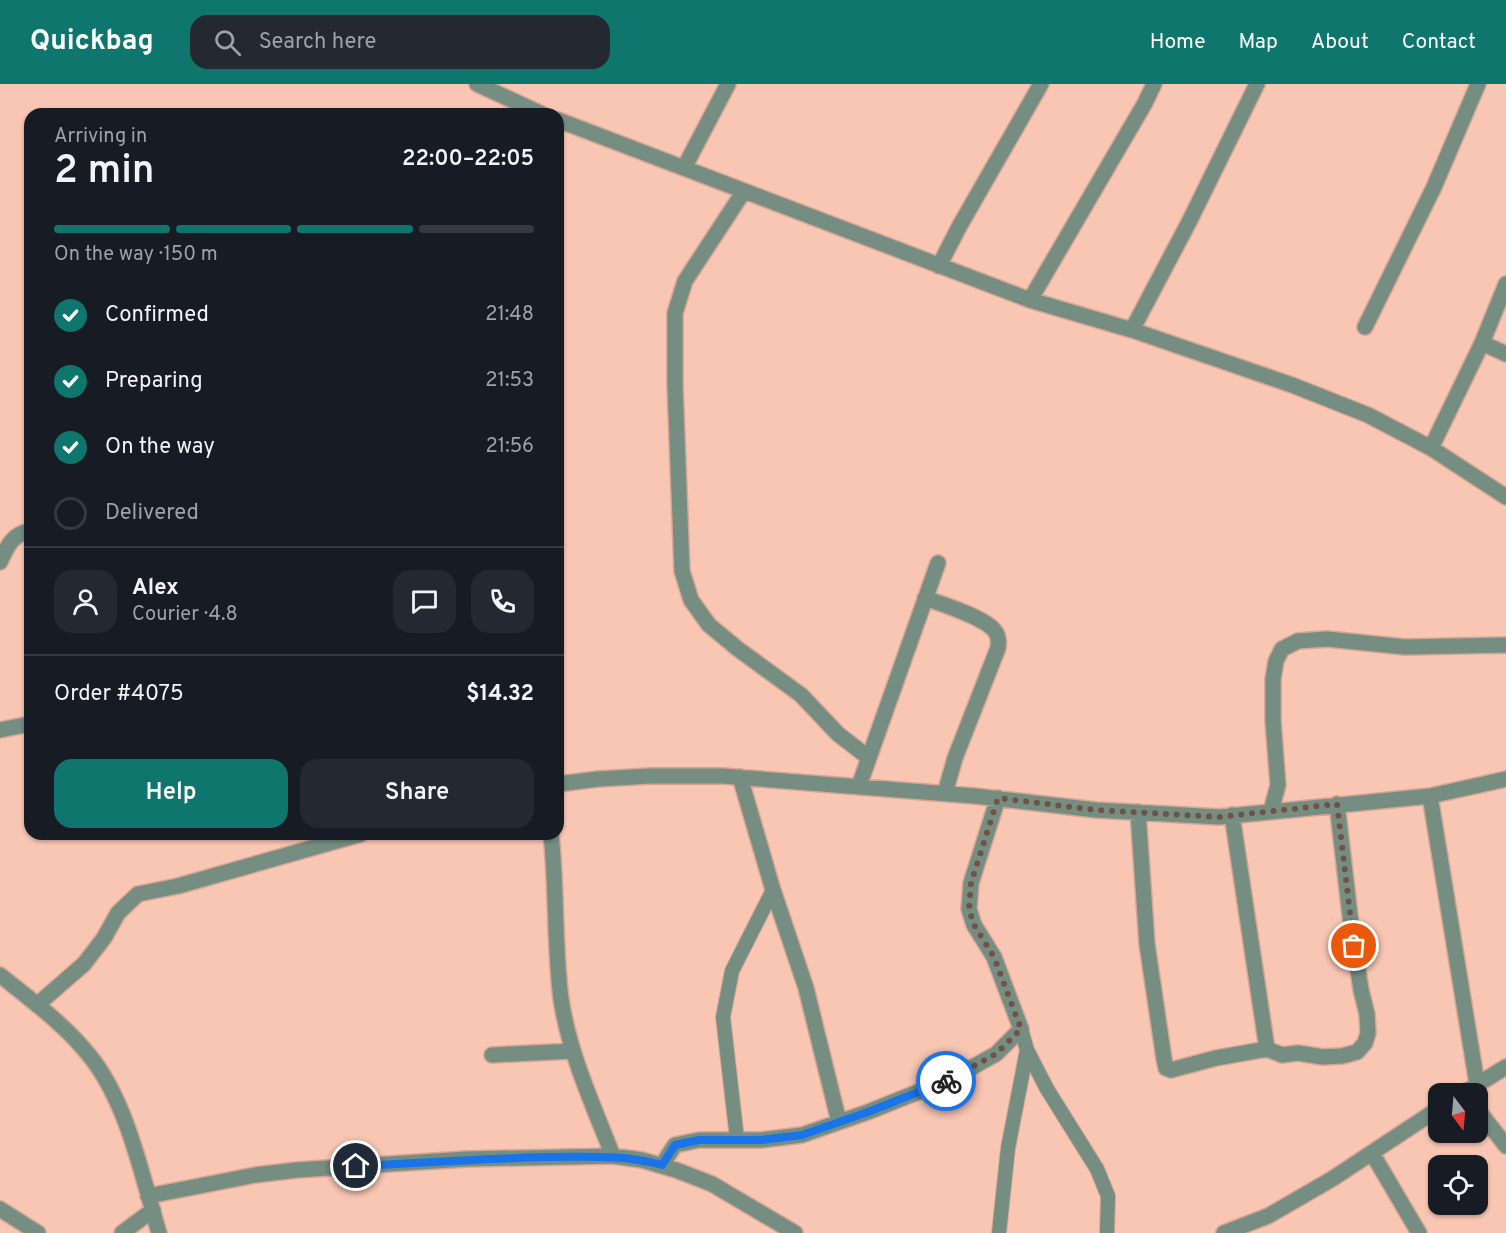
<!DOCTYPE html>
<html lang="en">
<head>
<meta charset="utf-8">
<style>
  :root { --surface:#171b24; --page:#242831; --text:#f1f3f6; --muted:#9ea1a6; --line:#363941; --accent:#0f766e }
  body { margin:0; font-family:Overpass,sans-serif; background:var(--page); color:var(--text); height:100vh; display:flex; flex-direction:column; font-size:22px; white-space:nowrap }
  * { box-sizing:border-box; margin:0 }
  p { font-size:20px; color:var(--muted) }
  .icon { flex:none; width:33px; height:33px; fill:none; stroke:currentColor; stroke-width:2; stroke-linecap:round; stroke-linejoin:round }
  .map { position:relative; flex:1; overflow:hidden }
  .sheet { position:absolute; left:24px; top:24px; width:540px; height:732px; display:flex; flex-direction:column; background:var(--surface); border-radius:18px; box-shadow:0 2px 4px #0004 }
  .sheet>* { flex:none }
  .needle { width:39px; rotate:164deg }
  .fabs { position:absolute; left:1428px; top:999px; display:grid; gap:12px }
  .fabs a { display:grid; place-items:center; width:60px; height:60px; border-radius:12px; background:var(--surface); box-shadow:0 2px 4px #0004; font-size:30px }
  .pin { position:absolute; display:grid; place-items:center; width:51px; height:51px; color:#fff; margin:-26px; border:3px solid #fff; border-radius:50%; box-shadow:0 2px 6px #0007 }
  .courier { position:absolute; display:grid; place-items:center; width:60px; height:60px; margin:-30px; border:4px solid #1a73e8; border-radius:50%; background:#fff; color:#222; box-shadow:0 2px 8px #0007 }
  .head em { font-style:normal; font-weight:600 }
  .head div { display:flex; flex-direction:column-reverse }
  .head { display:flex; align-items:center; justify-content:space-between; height:102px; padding:0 30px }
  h1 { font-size:39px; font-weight:600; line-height:45px }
  .bar { display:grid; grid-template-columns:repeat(4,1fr); gap:9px 6px; align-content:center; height:72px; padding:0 30px }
  .bar i { height:8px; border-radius:4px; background:var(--line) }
  .bar .active { background:var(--accent) }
  .bar p { grid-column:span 4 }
  .line { display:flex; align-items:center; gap:15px; padding:0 30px; border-top:2px solid var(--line) }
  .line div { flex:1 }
  .round { display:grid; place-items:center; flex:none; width:63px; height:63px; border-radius:18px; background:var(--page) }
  ol { padding:0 30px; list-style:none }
  li { display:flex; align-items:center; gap:18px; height:66px }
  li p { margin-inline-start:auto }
  li .icon { padding:6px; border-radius:50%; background:var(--accent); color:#fff; stroke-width:4 }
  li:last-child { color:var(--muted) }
  li i { width:33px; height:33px; border:3px solid var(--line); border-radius:50% }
  .primary-button { display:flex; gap:12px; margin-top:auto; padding:12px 30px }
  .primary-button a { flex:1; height:69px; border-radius:18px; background:var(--accent); color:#fff; font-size:24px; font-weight:600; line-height:69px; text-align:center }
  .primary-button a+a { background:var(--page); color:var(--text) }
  header { display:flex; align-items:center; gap:36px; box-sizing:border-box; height:84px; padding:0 30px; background:var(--accent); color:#fff }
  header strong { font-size:28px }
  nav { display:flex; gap:33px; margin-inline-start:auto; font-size:21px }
  .search { width:420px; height:54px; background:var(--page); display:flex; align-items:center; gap:15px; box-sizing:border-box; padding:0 21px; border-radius:18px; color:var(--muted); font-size:22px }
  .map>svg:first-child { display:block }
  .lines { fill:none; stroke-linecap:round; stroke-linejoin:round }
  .lane-casing { stroke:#d3a695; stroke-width:16 }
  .street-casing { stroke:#d3a695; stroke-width:18 }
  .lane { stroke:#758e81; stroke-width:14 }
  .street { stroke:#758e81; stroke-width:15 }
  .done { stroke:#715246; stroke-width:6; stroke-dasharray:0 10.8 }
  .route { stroke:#1a73e8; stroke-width:8 }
</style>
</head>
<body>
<header>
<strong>Quickbag</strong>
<div class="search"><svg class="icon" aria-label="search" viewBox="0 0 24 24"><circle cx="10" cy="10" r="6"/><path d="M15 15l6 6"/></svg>Search here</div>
<nav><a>Home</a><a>Map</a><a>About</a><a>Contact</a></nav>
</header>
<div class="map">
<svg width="1506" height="1149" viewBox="0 0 1506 1149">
  <rect width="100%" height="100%" fill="#f8c6b3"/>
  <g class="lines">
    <g class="lane-casing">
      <path id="lane" d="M1021,945l6,21 20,39 50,80 11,27 -1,37
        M737,1055l-14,-122 9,-46 41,-81
        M999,1149l9,-85 19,-98"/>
    </g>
    <g class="street-casing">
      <path id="street" d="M477,0l65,30
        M558,36l472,180 102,30 160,55 76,30 63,33 75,49
        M684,84l44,-84
        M744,107l-59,90 -10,32v71l7,187 9,29 18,25 29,24 63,46 37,39 31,24
        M939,182l20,-39 82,-143
        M1030,216l115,-197 9,-19
        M1365,243l69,-140 44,-103
        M1132,246l57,-108 68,-138
        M1482,259l24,11
        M1431,364l51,-105 24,-59
        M0,478c7,-15 12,-28 30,-31
        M925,514c17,6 58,19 69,32 5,5 5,11 4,18l-43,110 -10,35
        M0,646l30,-6
        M740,693l33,113 33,98 33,134
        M558,700l40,-5 52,-3h72l253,20 121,14 123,7 211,-21 76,-17
        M859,702l79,-223
        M1430,712l47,288
        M1271,727l7,-26 -5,-64v-42l3,-18 6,-12 16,-8 29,-2 78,8 101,-2
        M1138,728l9,132 17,115 2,9 5,2 45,-12 51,-9 15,6 16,-2 25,4 19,-1 15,-4 8,-9 3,-10 -1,-19 -6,-24 -10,-66 -14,-120
        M1232,731l35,234
        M551,750c6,55 3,110 10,165 8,54 32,106 52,157
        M0,891c31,25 64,49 89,80 38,46 53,121 70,178
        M37,921l47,-41 20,-26 14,-25 20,-19 40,-8 183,-52
        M492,971l81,-4
        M1462,1010l44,-27
        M1478,1026l28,36
        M1372,1069l47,80
        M662,1081l13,-20 24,-5h62l41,-5 66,-23 85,-34 43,-24 25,-25 -27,-72 -20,-32 -5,-16 2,-26 27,-85
        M148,1112l107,-21 42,-5 169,-11 147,-3 29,4 34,10 36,14 83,49
        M0,1125l38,24
        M122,1149l31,-23
        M1224,1149l44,-17 64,-37 106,-70"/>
    </g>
    <use href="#lane" class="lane"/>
    <use href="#street" class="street"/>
  </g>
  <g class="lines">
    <path class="done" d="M946,997l50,-27 25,-25 -27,-72 -20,-32 -5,-16 2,-26 27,-85 98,12 123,7 118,-13 17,142"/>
    <path class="route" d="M356,1082c63,-3 125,-7 188,-9 41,0 77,-3 118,8l13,-20 24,-5h62l41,-5 66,-23 78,-31"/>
  </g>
</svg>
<div class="fabs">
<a><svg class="needle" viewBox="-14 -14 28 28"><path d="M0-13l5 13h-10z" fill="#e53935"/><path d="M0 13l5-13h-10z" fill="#9ea1a6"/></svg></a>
<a><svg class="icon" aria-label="locate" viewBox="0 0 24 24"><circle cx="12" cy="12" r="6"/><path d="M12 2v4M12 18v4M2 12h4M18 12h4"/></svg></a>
</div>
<div class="pin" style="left:1354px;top:862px;background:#ea580c"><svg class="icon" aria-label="bag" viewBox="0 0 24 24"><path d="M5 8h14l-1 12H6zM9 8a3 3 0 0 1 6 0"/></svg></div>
<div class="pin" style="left:356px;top:1082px;background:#1f2937"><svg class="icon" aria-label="home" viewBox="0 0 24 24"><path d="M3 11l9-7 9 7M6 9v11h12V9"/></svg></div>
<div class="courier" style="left:946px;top:997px"><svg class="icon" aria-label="bike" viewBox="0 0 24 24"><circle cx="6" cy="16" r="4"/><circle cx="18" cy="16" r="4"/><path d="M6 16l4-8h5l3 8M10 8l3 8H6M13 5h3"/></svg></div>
<section class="sheet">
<div class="head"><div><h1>2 min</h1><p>Arriving in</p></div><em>22:00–22:05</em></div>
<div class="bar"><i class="active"></i><i class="active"></i><i class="active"></i><i></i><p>On the way · 150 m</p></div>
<ol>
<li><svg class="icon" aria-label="check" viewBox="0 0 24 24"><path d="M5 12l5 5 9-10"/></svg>Confirmed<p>21:48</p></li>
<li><svg class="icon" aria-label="check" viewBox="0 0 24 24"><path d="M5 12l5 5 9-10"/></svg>Preparing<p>21:53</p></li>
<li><svg class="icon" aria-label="check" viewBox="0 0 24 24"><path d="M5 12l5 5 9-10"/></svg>On the way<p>21:56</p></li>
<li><i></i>Delivered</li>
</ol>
<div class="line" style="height:108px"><a class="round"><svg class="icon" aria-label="person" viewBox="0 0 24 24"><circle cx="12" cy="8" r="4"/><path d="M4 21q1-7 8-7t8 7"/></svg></a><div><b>Alex</b><p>Courier · 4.8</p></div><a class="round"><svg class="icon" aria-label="chat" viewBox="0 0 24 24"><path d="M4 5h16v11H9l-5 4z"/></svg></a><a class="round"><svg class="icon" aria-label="phone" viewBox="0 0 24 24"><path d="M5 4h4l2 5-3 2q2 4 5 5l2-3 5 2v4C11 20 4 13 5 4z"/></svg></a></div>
<div class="line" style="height:78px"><div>Order #4075</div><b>$14.32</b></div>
<div class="primary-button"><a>Help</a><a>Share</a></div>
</section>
</div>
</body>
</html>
